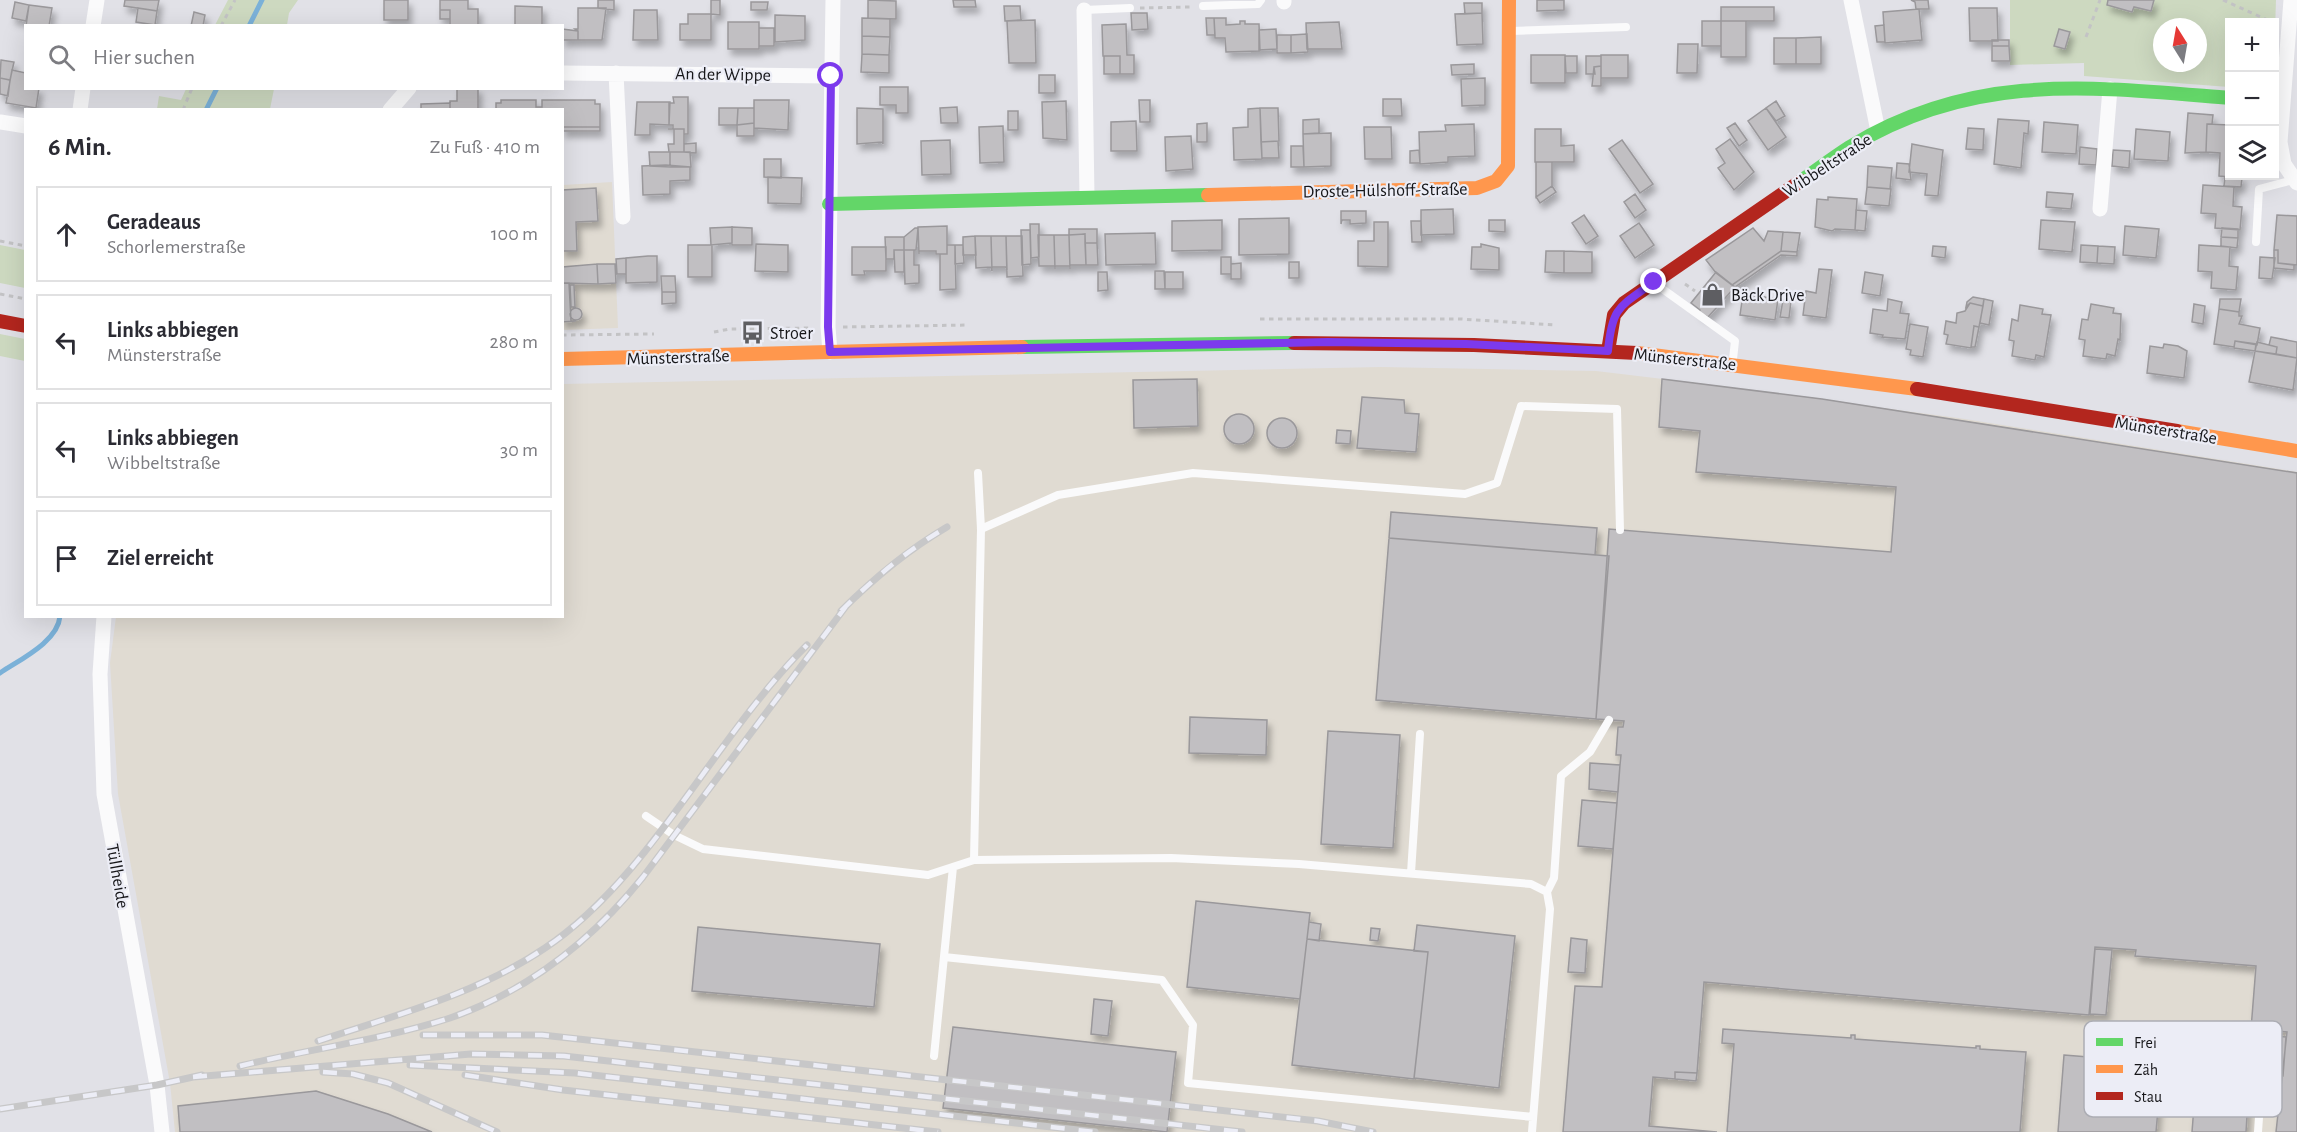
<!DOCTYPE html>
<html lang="de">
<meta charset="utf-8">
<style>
:root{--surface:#fff;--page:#f7f7f7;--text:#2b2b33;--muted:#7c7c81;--line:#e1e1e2}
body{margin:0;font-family:"Alegreya Sans",sans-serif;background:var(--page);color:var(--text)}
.controls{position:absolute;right:18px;top:18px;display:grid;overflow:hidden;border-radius:0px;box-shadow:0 6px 24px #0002}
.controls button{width:54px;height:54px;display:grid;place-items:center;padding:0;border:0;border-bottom:2px solid var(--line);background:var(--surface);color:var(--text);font:30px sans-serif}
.compass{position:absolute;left:2153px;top:18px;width:54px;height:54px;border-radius:50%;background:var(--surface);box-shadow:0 6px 24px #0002;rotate:349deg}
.stop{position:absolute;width:18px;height:18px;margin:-14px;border:4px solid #7c3aed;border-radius:50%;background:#fff}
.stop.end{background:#7c3aed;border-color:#fff;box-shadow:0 2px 6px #0008}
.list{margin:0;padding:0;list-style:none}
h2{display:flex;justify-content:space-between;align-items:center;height:78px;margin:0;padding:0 24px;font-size:26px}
h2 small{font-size:20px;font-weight:400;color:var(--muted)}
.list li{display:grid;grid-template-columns:39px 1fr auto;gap:18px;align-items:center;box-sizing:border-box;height:96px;margin:0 12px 12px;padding:0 12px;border:2px solid var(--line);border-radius:0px}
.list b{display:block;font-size:22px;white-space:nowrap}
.list p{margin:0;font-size:20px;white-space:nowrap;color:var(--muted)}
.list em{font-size:20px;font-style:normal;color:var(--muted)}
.icon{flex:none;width:33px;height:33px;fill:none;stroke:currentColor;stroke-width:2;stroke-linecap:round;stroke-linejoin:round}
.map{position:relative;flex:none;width:2297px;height:1132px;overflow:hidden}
.search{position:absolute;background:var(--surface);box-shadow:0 6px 24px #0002;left:24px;top:24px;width:540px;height:66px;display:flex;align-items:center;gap:15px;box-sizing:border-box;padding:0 21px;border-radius:0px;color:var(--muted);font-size:22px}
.panel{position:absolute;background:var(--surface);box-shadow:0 6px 24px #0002;left:24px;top:108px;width:540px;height:510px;border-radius:0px}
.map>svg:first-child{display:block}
</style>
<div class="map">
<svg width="2297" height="1132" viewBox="0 0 2297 1132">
<defs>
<filter id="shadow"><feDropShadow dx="3.5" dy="6" stdDeviation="3" flood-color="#0004"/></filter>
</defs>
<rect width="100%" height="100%" fill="#e1e1e7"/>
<path fill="#e0dbd2" d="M612 182 618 328 563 330V185Z
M1381 367 1596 371 1663 379 1958 418 2297 472V1132H175L170 1083 118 794 110 663 116 617 562 616 563 384Z"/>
<path fill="#cdd9c0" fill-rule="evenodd" d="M228 0H298L289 13 287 25H215Z
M2010 0H2276L2275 30 2274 22H2230L2229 87 2084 76V63L2010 65ZM2162 27H2198V63H2162Z
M186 89V88L274 89 270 109H157L159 96 181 100Z
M0 245 25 250V288L0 283Z
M0 334 25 339V361L0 356Z"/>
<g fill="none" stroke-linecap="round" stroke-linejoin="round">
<path stroke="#7bb1d8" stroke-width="5" d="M249 26 262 0
M206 110 217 88
M0 673C19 660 58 642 60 616"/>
</g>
<path fill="#c1bfc2" stroke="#9a989b" stroke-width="1.5" filter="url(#shadow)" d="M125 0H159L157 11 124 6Z
M384 0H408V20H384Z
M440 0H468V9H478V26H450V10H440Z
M598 0H614V10L598 8Z
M711 0H720V15L711 14Z
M868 0 896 1V19L868 18Z
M953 0H975L976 7H954Z
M1537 0H1564V10L1537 11Z
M1911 0H1928L1929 9H1916L1915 2Z
M2108 0H2154L2151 11 2134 7 2132 12 2107 5Z
M15 2 29 5 26 21 12 18Z
M751 2H768L767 10H751Z
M1464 3H1482V13L1465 14Z
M29 5 52 8 49 26H26Z
M515 6 542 7V26H515Z
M1004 6H1020L1021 20 1005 21Z
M1721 7H1774V21H1721Z
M138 8 157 11 155 25 136 22Z
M578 8H606L602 40H578V31L575 29H578Z
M1969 8H1997L1998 41H1970Z
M1919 9 1922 40 1885 43 1883 12Z
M440 10H450V19H440Z
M634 10H657L658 40H633Z
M194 12 205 15 203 26H191Z
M1131 13H1147L1148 29 1132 30Z
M1482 13 1483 44 1457 45 1455 14Z
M688 14H711V40H680V24H688Z
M775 15 805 16V40L775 42Z
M862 18 890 19V37L862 36Z
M1206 18H1214L1215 35H1207Z
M1214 18H1226V25L1240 24V21H1245V24H1259L1260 51 1226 52 1225 38H1215Z
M1035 20 1036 63H1009L1007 21Z
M1702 21H1721V46H1702Z
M1721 21H1746V57H1721Z
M728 22H759V49H728Z
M1339 22 1342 49H1307L1306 23Z
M1126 24 1127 55H1134V74H1120V56H1103L1102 25Z
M1884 25 1885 42H1877L1875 26Z
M759 28H774V46H759Z
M562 29 578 31V40H562Z
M1276 29 1277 49 1259 50V30Z
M2059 29 2070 32 2065 49 2054 46Z
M1307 34 1308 52 1291 53V35Z
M1277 35H1291V53H1277Z
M862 36 890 37 889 55 862 54Z
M1821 37V64H1796V38Z
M1774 38H1796V64H1774Z
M1992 40H2009V46H1992Z
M1678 44H1698L1697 73H1677Z
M1992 46H2009L2010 61H1992Z
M862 54 889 55V73L861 72Z
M1531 55H1565V83H1531Z
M1628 55V78H1601V55Z
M1104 56H1120V74H1104Z
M1565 56H1577V73H1566Z
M1586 56H1601V66L1594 67 1595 74H1586Z
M1 60 14 62 10 80 0 78Z
M1474 64V74L1452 75 1451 65Z
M1601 66V86H1592L1594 67Z
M12 70 26 73V88H39L36 108 6 103Z
M1039 75H1055V93H1039Z
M0 78 10 80 8 96 0 94Z
M1485 78V105L1462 106 1461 79Z
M880 87H908V113H896V105H880Z
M457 88H478V110H450V101H457Z
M673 97H688V134H684V129H673V125H669V103H674Z
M1383 99H1401L1402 116H1383Z
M501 100H536V107H542V100H595V104H600V127H562V110H496V103H501Z
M754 100H789L788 130 754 128Z
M1139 100H1150V122H1140Z
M1066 101 1067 140 1043 138 1042 102Z
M1776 101 1785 116 1776 121 1766 108Z
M637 102H670L669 125 650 124V135H635Z
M450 103V110H421V104Z
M957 107 958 123H941L940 108Z
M719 108H738L737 125H719Z
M738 108H754V123L737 125Z
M857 108 883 109V144L882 142 857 144Z
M1260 108 1262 159 1234 160 1233 128 1248 127V109Z
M1260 108H1278L1279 141 1261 142Z
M1766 108 1786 137 1768 150 1748 121Z
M1008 111H1018V130H1008Z
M2188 113 2213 115 2212 124H2207L2206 152 2185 153Z
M1319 119V133L1303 134V120Z
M1998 119 2029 121 2028 134 2024 133 2021 168 1994 164Z
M1136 121 1137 151H1111V122Z
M2044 122 2078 125 2076 154 2042 152Z
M754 123V136H737V125Z
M1207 123V142H1197V124Z
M1735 123 1747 140 1739 146 1727 128Z
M1474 124 1475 156 1448 157V162L1420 164 1419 132 1446 131 1445 125Z
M2207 124 2230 125V176H2242V178L2219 176 2220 153 2206 152Z
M1003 126 1004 162 980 163 979 127Z
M562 127H600V131H562Z
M1391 127 1392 159H1365L1364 127Z
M1968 128 1984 129 1983 150 1966 149Z
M668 129H684V152H669L668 144H674V129Z
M1535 129H1561V146L1574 145V162H1535Z
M2136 129 2170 132 2168 161 2134 159Z
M1331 133V166L1304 167 1303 134Z
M1191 136 1193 169 1166 171 1165 137Z
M1730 139 1754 172 1734 190 1718 168 1725 163 1716 149Z
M950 140 951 174 922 175 921 141Z
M1622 140 1653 184 1640 193 1609 149Z
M1278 141 1279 158H1262L1261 142Z
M696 143V153L684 152V144Z
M1912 144 1943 150 1938 196 1925 195 1927 174 1909 172Z
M1291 146H1303L1304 167H1291Z
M2080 147 2097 149 2096 165 2079 164Z
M1419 150 1420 163H1410V151Z
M2113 150 2130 151 2129 168 2112 166Z
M649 152H670V167L650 166Z
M670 152H690L691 167H670Z
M764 159H781V178L764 177Z
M1536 162H1552V186L1536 197Z
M1897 163 1909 164 1911 180 1896 178Z
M666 165 690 167V180L670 181V194L643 195 642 166Z
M1868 166 1892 168 1890 189 1867 187Z
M768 177 802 178 801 204 768 203Z
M2225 177 2242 178 2241 187 2224 186Z
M2203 185 2234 187 2233 206 2242 207 2240 230 2215 228 2216 214 2201 213Z
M1552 186 1556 192 1540 203 1536 197Z
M1867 187 1891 189 1889 206 1865 204Z
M596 188 598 221 576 222 577 251H562V190Z
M2047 192 2073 194 2071 209 2046 207Z
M1635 194 1646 210 1635 218 1624 202Z
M1828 197 1857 199 1855 230 1835 229 1832 231 1815 227 1817 199 1828 200Z
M1453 209 1454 234 1421 235V210Z
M1856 210 1867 211 1865 231 1855 230Z
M1341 211H1366V223L1350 224V220H1342L1341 224Z
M1584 215 1598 236 1586 244 1572 223Z
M2277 215 2297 216V265L2278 263V250H2274Z
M1289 218V254L1239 255V219Z
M1222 220V250L1172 251V221Z
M1489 220H1505V232L1489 231Z
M2041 220 2075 222 2072 252 2039 249Z
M1411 221H1421L1422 242H1412Z
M1374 222H1388V267L1358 266V241H1374Z
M1639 223 1654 245 1635 258 1620 236Z
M1030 224H1039V257L1031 258Z
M947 226V254H936V251H919V254L918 227Z
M2125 226 2159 229 2156 258 2123 255Z
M732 227 752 228V245H732Z
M732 227V243L711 245 710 228Z
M915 228H918L916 250H904V237Z
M1753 228 1764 241 1768 231 1783 232 1781 251 1732 285 1716 273 1706 260Z
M2222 228 2238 229V238L2221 237Z
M1069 229H1097V243H1085V234L1069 235Z
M1021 230H1030L1031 264 1022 265Z
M1783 232 1800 233 1797 252 1781 251Z
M1155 233 1156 264 1106 265 1105 234Z
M1085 234 1086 265H1070V269L1069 235Z
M1038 235H1054L1055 269V266H1039Z
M1054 235H1069L1070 269V266H1055V269Z
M975 236H991L992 271 991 267 976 268Z
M975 236 976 255H963V237Z
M991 236H1006L1007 270 1006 267H992V271Z
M1006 236H1022L1023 276 1007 277Z
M885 237H904V250H894V259H886Z
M2221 237 2238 238 2237 248 2221 246Z
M1085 243H1097L1098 265H1086Z
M756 244 788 245V272L755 271Z
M1481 244 1499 248V270L1471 269 1472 247H1481Z
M688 245H712V277H688Z
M947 245H955L956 289 940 290V254H947Z
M955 245H963L964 263 955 264Z
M2081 245 2098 246 2097 263 2080 262Z
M2199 245 2230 247 2229 266 2238 267 2236 290 2211 288 2212 272 2198 271Z
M1933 246 1946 247 1945 258 1932 256Z
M2098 246 2115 247 2114 264 2097 263Z
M852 247H886V271H864L865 275H852Z
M894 250H904V272H895Z
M904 250H914V265H919V283L905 284Z
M2274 250H2278V263L2294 265V270L2274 268Z
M1546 251H1564V273L1545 272Z
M1564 251 1592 252V273H1564Z
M1781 251 1797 252V256L1781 255 1735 287 1732 285Z
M648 256H657V282L626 283V258Z
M1221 257H1231V274H1221Z
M2260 257 2275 258 2272 279 2259 278Z
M626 258V274H617L616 259Z
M1289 262H1299V278H1289Z
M1241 263V279H1231V264Z
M597 264 598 284 562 283V267Z
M597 264H615L616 283 598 284Z
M1819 269 1832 270 1826 318 1803 315 1806 291 1816 293Z
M1155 271H1164L1165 289H1155Z
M1098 272H1107L1108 290 1098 291Z
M1165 272H1183V289H1165Z
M1716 272 1735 287 1708 317 1699 313 1700 310 1691 303Z
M1865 272 1883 275 1880 296 1862 293Z
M661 276H675L676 292H662Z
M562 283H569L571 321H576L562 322Z
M570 285H574L575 307H571Z
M662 292H676V303L662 304Z
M1743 294 1778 299 1775 320 1740 315Z
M1973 297 1984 299 1983 306 1970 303 1966 307 1967 302Z
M1888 299 1902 302 1900 313 1909 314 1905 339 1882 337 1883 335 1870 333 1873 309 1887 311Z
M1984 299 1993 301 1989 325 1980 323Z
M2220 299H2241L2239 312 2219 309Z
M1783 300 1791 301 1789 318 1780 317Z
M1970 303 1983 306 1979 327 1974 326 1971 348 1946 344 1948 335 1944 334 1946 321 1956 323 1957 313 1965 311Z
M2091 304 2114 308 2113 313 2121 314 2120 340 2118 339 2115 356 2107 354 2106 359 2083 356 2085 340 2079 339 2082 319 2088 320Z
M2194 304 2205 306 2203 324 2192 322Z
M2020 305 2043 309 2042 314 2051 315 2044 357 2036 355 2035 360 2012 356 2014 341 2009 340 2012 319 2018 321Z
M570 314a6 6 0 1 1 12 0a6 6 0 1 1-12 0Z
M2219 309 2239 312V316H2242L2239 324 2260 328 2257 345 2235 341 2234 347 2214 344Z
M1910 324 1928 327 1923 357 1910 355 1911 350 1906 349Z
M1974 326 1979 327 1975 347H1971Z
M2271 337 2297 342V358L2276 354 2277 347 2269 345Z
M2235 341 2256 344 2255 351 2234 348Z
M2257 342 2277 347 2276 354 2255 351Z
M2164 344 2178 346 2187 351 2184 378 2147 373 2150 346 2163 348Z
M2255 351 2297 358 2293 390 2249 382Z
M1197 379 1198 426 1134 428 1133 380Z
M1662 379 1822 399 2297 473V1132H2276L2287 1032 2251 1029 2256 966 2135 956 2136 950 2095 947 2089 1015 1704 982 1697 1073 1675 1072V1079L1653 1077 1649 1126 1717 1132H1563L1575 986 1602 987 1620 765 1621 755H1616L1618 727H1623L1624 721 1596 719 1609 529 1891 552 1896 487 1696 472 1700 431 1659 427Z
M1362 397 1404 400 1405 413 1419 414 1416 452 1357 448Z
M1224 429a15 15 0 1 1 30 0a15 15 0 1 1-30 0Z
M1267 433a15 15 0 1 1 30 0a15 15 0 1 1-30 0Z
M1337 430 1351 431 1350 444 1336 443Z
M1391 512 1597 528 1595 555 1389 538Z
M1389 538 1609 556 1596 719 1376 700Z
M1190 717 1267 720 1266 755 1189 753Z
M1328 731 1400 735 1393 848 1321 844Z
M1590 763 1620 765 1618 792 1589 789Z
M1582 800 1617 803 1613 849 1578 846Z
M1196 901 1310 913 1300 999 1187 987Z
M1309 922 1321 924 1319 941 1307 939Z
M1417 925 1515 936 1499 1088 1414 1078 1428 952 1414 951Z
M698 927 880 944 874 1007 692 991Z
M1371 928 1380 929 1378 941 1370 940Z
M1571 938 1587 940 1585 973 1568 972Z
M1307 939 1428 952 1414 1079 1292 1065Z
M2095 949 2112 950 2106 1015 2090 1014Z
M1094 999 1112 1001 1108 1036 1091 1034Z
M953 1027 1176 1052 1167 1132 943 1108Z
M2183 1028 2286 1037 2283 1076 2180 1067Z
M1723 1029 1851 1038V1035H1855V1039L1976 1048V1046H1980V1049L2026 1052 2020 1132H1727L1734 1044 1722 1043Z
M2064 1055 2162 1063 2156 1132H2058Z
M1675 1072 1697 1073 1696 1081 1675 1079Z
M2196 1080 2249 1084 2246 1132H2192Z
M316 1091 388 1114 432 1132H180L178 1106Z"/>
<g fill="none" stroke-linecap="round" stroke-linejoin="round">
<path stroke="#c3c3c5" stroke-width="3" stroke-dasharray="4.5 4.5" stroke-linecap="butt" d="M2223 0 2272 22
M1140 8 1191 7
M221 26 235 0
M2086 37 2100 0
M183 110 192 88
M0 241 26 246
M1685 284 1695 291
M0 294 26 299
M1260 319H1461L1556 325
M843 327 968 325
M714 332 730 329 812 328
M562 335 654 334"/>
<path stroke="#fafafb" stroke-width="8" d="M1203 6 1258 4 1261 0
M1084 10 1130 8
M1511 31 1626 27
M2256 242 2259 189 2293 180
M1657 285 1735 341 1733 359
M981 529 1058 495 1193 473 1465 494 1497 483 1521 406 1617 409 1620 530
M646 816 674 835 703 849 928 875 974 860 1171 858 1299 864 1531 884 1547 892 1550 909 1532 1132
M974 860 981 529 978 473
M1411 873 1420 734
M1547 892 1554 878 1561 776 1590 752 1609 720
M944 957 1162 980 1193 1025 1188 1083 1533 1117
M934 1056 953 867
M2258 1132 2265 1030"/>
<path stroke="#fafafb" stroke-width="15" d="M1284 0V2
M1851 0 1878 131
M2291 0 2280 142 2284 164 2297 183
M1084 10 1087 197
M93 26 97 0
M562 73 831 76
M616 73 623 217
M80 110 83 88
M390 110 409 88
M0 122 26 126
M2100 209 2110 89
M830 352 828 327 833 0
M104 616 100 674 104 794 157 1085 162 1132"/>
<path stroke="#63d668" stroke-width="14" d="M1801 181C1817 170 1833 158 1850 147 1974 71 2093 87 2230 98
M829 204 1208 195
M1022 347 1294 343"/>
<path stroke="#ff974d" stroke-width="14" d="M1208 195 1477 188 1496 181 1508 166 1509 0
M1637 353 1917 389
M562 359 1022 347
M2177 431 2297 451"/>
<path stroke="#b3261e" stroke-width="14" d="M0 321 26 326
M1294 343 1474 345 1637 353
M1608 351 1614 315 1624 303 1801 181
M1917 389 2177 431"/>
<defs>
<path id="rail" d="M841 611C874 578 906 551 947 527
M423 1035H542L1318 1121 1373 1132
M318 1041C396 1015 477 994 545 948 651 877 715 736 807 645
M410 1065 575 1073 1095 1132
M240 1066C309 1049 382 1040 450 1018 528 991 592 940 643 877L847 605
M323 1072 353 1074 388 1083 497 1132
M465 1075 563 1090 938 1132
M193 1077 471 1054 564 1056 1242 1132
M0 1109 157 1085 202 1075"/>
</defs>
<use href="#rail" stroke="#c7c7c8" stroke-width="7"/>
<use href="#rail" stroke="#ecedf6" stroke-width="4.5" stroke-dasharray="14" stroke-linecap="butt"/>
</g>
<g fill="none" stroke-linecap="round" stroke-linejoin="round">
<path stroke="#7c3aed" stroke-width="8" d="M831 76 828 327 830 352 1328 342 1466 344 1608 351C1612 307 1619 307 1654 282"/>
</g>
<defs>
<symbol id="shop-bare" viewBox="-9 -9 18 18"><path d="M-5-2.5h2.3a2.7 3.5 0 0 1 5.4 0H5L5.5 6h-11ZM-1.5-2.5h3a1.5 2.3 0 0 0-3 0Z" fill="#5e5e62" stroke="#ecedf6" stroke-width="2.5" paint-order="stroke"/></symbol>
<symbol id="bus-bare" viewBox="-9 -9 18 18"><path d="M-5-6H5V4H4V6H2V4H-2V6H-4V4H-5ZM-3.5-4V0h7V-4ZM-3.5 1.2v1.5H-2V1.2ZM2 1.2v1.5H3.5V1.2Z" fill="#5e5e62" stroke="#ecedf6" stroke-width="2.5" paint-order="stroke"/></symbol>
</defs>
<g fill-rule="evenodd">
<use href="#shop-bare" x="1696" y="278" width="33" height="33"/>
<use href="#bus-bare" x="736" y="316" width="33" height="33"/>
</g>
<g text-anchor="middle" stroke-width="4.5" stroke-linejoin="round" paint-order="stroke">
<g font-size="18" fill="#17171a" stroke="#ecedf6">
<text transform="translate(723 74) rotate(1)" y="6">An der Wippe</text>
<text transform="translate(1827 165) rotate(-33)" y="6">Wibbeltstraße</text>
<text transform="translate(1385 190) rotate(-1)" y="6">Droste-Hülshoff-Straße</text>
<text transform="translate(678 357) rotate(-2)" y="6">Münsterstraße</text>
<text transform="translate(1685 359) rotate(6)" y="6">Münsterstraße</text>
<text transform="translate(2166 430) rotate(9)" y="6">Münsterstraße</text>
<text transform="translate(118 876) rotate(80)" y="6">Tüllheide</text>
</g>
<g font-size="18" fill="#17171a" stroke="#ecedf6" text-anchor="start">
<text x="1731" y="301">Bäck Drive</text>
<text x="770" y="339">Stroer</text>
</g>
</g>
<rect x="2084" y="1021" width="198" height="96" rx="9" fill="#ecedf6" stroke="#acadb4" stroke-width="1.5"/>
<rect x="2096" y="1038" width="27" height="8" fill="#63d668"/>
<rect x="2096" y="1065" width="27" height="8" fill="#ff974d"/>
<rect x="2096" y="1092" width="27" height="8" fill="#b3261e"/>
<g font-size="16" fill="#17171a">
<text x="2134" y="1048">Frei</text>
<text x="2134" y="1075">Zäh</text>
<text x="2134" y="1102">Stau</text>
</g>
</svg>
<div class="controls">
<button>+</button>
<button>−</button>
<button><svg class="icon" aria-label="layers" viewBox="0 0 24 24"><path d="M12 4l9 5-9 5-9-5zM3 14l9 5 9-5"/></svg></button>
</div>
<svg class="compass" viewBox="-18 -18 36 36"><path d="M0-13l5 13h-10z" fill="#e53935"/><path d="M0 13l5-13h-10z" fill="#7c7c81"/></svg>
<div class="stop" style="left:831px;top:76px"></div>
<div class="stop end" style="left:1654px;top:282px"></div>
<div class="search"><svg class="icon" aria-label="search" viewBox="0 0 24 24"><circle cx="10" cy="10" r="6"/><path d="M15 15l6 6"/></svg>Hier suchen</div>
<section class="panel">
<h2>6 Min.<small>Zu Fuß · 410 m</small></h2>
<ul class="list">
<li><svg class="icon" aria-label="ahead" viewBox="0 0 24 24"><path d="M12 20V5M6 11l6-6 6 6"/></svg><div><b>Geradeaus</b><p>Schorlemerstraße</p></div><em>100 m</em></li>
<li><svg class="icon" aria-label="left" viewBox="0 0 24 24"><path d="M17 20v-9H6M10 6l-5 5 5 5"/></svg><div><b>Links abbiegen</b><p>Münsterstraße</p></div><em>280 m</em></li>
<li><svg class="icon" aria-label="left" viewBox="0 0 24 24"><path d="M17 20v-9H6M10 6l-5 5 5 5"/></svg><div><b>Links abbiegen</b><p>Wibbeltstraße</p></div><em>30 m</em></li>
<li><svg class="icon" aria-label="arrive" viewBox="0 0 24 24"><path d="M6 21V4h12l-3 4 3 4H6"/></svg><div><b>Ziel erreicht</b></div></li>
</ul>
</section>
</div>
